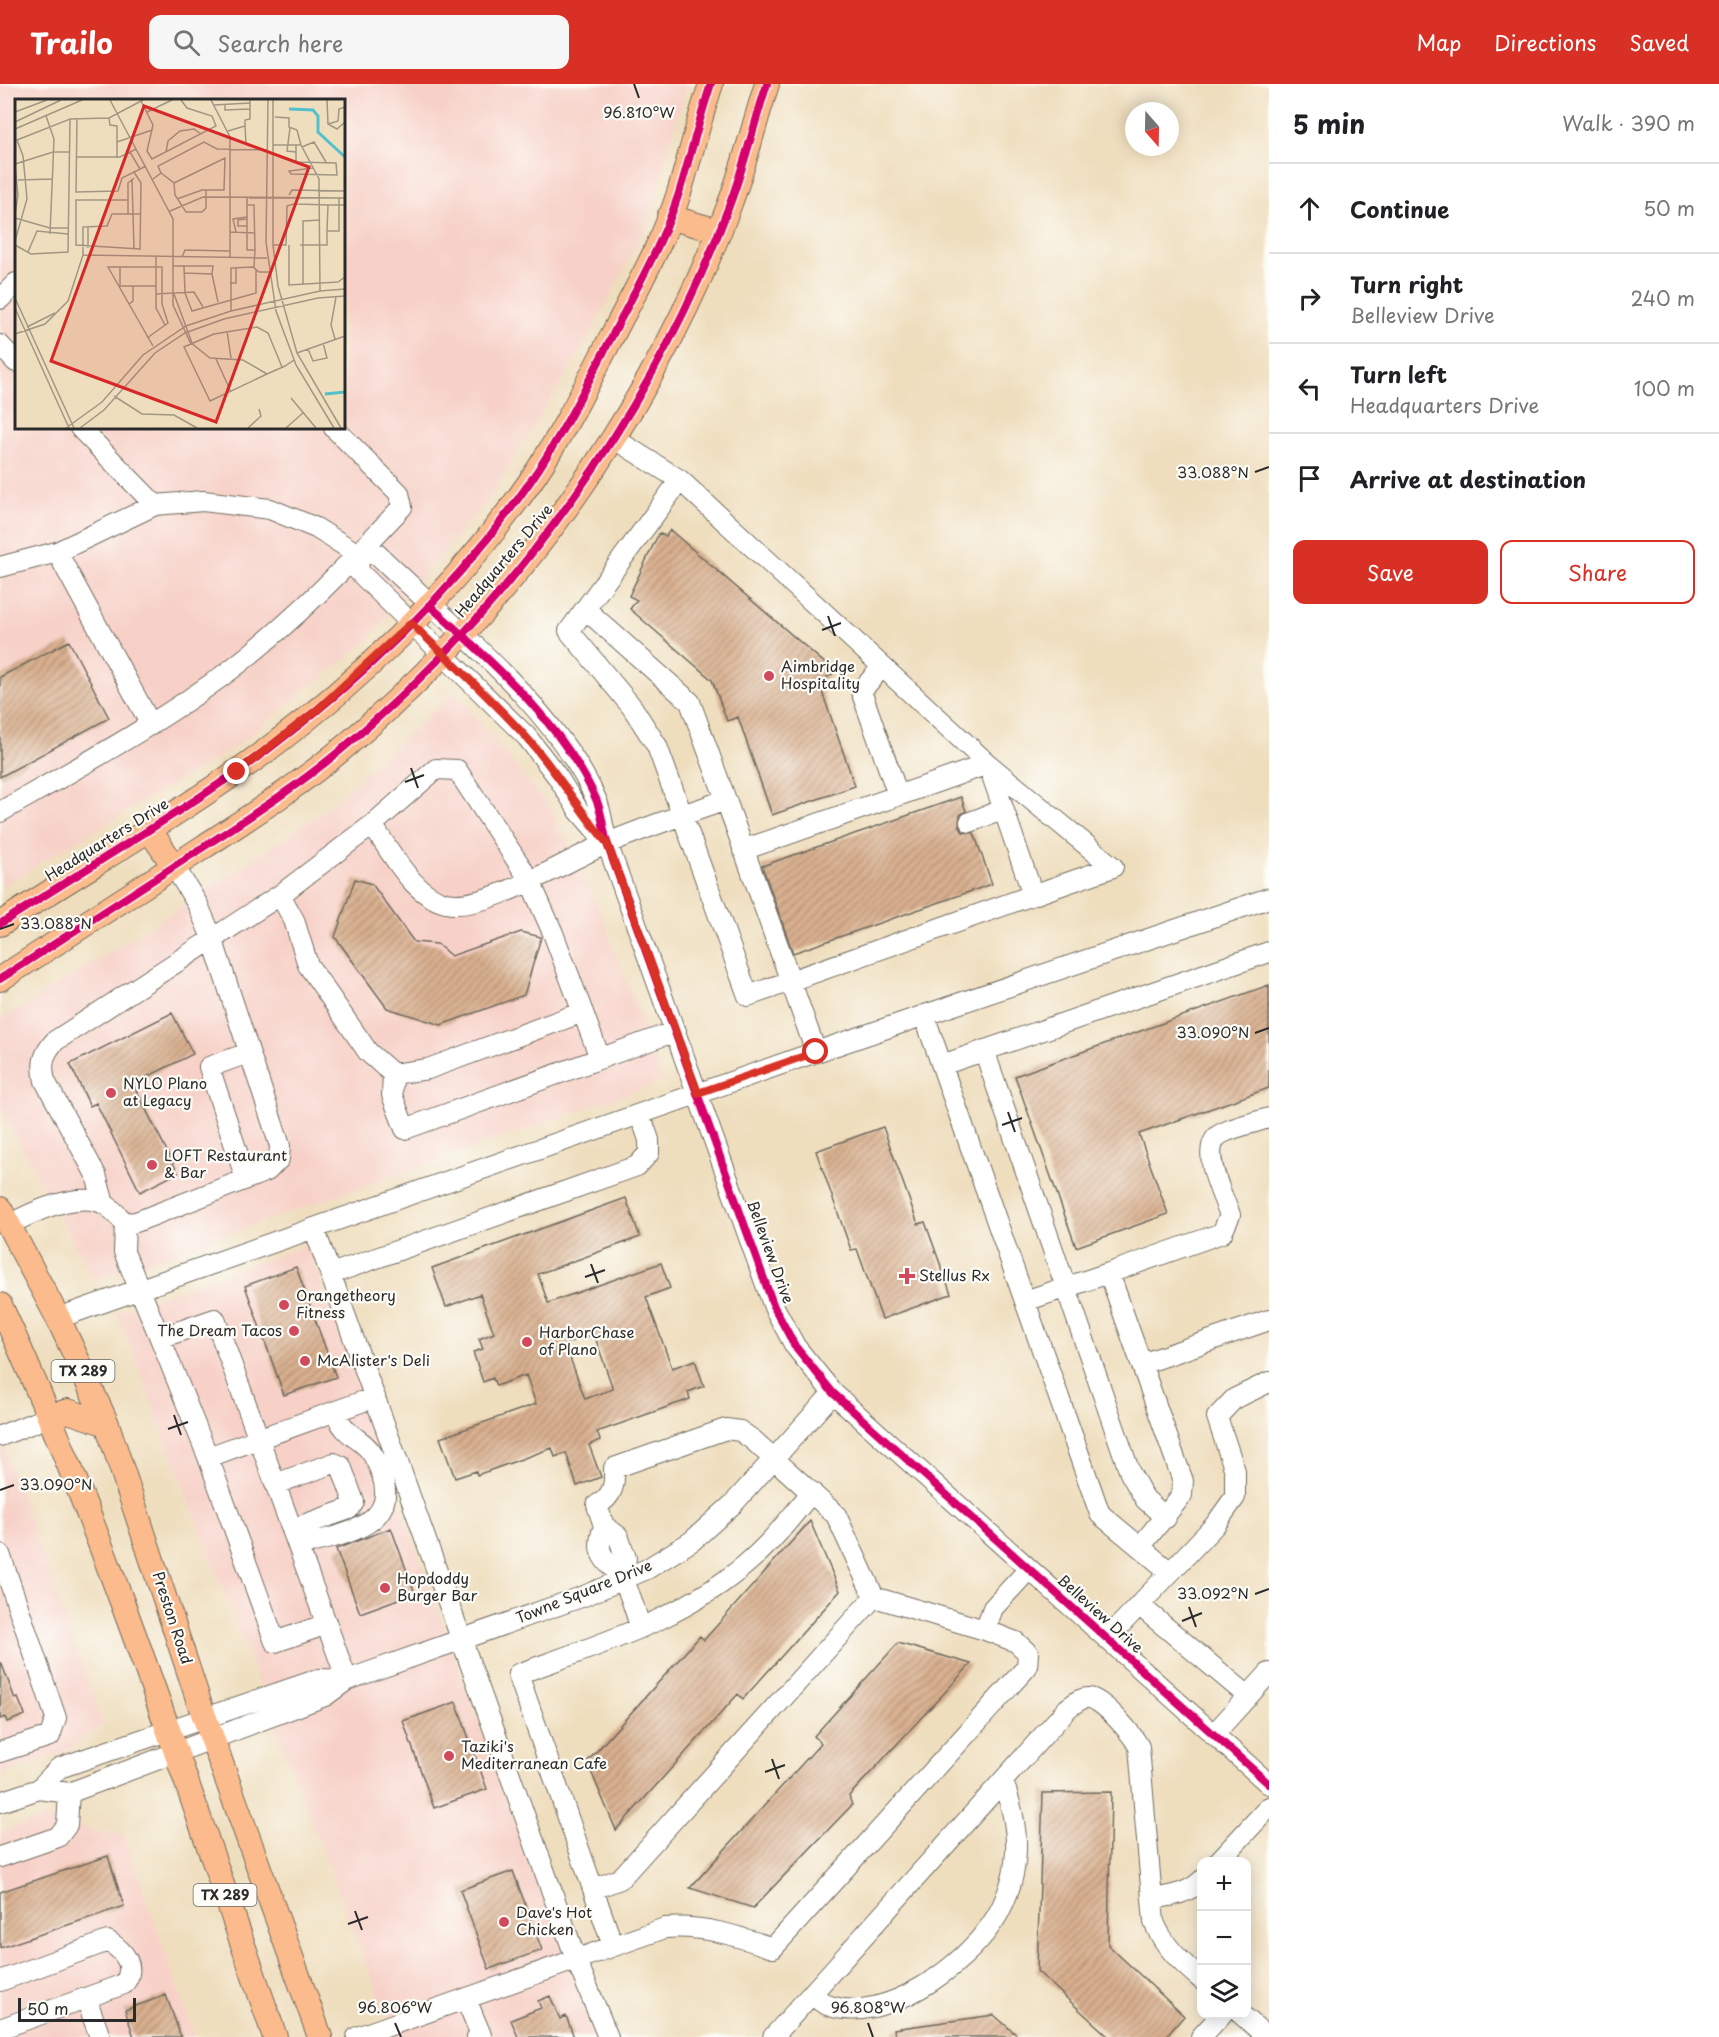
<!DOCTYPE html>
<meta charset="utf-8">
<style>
:root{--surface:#fff;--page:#f6f6f6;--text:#202124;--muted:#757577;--line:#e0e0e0;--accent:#d93025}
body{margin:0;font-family:"Playpen Sans",sans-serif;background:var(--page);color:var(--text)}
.controls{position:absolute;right:18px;bottom:18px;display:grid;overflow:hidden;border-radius:12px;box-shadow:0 3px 15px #0003}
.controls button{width:54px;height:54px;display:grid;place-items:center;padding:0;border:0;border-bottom:2px solid var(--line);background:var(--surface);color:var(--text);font:30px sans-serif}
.compass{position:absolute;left:1125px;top:18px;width:54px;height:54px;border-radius:50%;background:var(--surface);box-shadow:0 3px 15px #0003;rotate:160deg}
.scale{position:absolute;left:18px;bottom:15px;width:118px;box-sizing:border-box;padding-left:6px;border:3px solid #2b2b2b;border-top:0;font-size:16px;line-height:21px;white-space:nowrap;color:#2b2b2b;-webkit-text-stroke:4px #fdfcf7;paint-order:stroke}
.stop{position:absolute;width:18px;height:18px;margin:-14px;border:4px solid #d93025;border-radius:50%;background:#fff}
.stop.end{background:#d93025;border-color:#fff;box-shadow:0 2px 6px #0008}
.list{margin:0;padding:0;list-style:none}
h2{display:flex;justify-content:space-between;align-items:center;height:78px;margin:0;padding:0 24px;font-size:26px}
h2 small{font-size:20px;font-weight:400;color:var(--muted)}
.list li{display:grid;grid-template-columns:39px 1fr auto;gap:18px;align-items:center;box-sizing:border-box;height:90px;padding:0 24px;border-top:2px solid var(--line)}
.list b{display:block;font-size:22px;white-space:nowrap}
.list p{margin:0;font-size:20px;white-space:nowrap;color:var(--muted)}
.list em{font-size:20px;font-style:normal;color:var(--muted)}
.actions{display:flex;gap:12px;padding:18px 24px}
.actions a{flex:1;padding:14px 0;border:2px solid var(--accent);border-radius:12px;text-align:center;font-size:21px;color:var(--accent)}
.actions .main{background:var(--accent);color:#fff}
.icon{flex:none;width:33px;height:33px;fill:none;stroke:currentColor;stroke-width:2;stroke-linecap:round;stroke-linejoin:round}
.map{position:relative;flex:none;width:1269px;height:1953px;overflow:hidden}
header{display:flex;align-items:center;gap:36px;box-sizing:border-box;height:84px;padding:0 30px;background:var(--accent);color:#fff}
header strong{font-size:28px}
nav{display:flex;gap:33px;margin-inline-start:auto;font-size:21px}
.search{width:420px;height:54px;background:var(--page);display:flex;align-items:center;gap:15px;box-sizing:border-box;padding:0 21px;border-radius:12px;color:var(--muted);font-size:22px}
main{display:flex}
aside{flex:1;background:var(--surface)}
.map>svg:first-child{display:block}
</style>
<header>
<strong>Trailo</strong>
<div class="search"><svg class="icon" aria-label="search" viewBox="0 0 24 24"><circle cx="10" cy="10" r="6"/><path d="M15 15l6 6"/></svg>Search here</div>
<nav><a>Map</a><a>Directions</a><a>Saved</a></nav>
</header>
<main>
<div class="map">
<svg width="1269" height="1953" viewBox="0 0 1269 1953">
<defs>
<pattern id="building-hatch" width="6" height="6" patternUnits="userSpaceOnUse" patternTransform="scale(1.5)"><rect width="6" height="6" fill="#d9b08f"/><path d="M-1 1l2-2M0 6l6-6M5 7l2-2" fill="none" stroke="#b08f75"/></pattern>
</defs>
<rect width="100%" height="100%" fill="#fdfcf7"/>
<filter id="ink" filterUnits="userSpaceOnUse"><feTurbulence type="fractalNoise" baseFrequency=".0167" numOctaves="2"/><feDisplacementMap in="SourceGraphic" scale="12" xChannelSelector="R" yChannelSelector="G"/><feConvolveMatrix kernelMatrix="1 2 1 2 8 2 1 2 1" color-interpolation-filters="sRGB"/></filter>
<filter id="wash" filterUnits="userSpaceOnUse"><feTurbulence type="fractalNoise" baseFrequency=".008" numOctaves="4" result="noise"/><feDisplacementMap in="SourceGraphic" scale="24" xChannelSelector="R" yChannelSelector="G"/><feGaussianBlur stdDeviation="1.35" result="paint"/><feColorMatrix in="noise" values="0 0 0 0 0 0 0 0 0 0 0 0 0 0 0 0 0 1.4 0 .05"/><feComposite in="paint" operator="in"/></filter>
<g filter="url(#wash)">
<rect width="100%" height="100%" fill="#efdebe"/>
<path fill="#f7d1c8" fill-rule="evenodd" d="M0 0H687L646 143 586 258 487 417 366 558 232 665 0 803ZM16 16H344V344H16Z
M455 608 550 724 600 827 663 997 94 1197 0 1023V937L164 834 323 728Z
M307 1161 527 1775 598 1953H398L376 1906 117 1228Z
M0 1354 103 1640 65 1668 0 1691Z
M48 1733 106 1751 123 1750 195 1953H0V1749Z"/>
<g id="blocks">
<path fill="url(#building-hatch)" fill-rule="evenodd" d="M670 446 835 588 819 599 855 702 772 731 738 633 727 637 712 596 630 525 637 516 629 512 659 449 666 452Z
M69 557 109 634 0 693V593Z
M961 713 966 727 960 731 959 742 963 748 974 749 992 800 793 869 762 782Z
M355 795 372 800 414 858 437 860 451 872 521 848 541 853 524 911 441 941 387 924 335 853Z
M1269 901V1004L1139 1050 1168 1130 1076 1163 1015 992Z
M172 929 193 970 133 1000 178 1089 140 1108 96 1019 90 1022 70 980Z
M883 1043 918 1140 925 1138 951 1210 882 1235 857 1165 851 1166 816 1067Z
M626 1114 640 1153 538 1190 548 1219 661 1179 670 1204 646 1213 672 1284 695 1276 704 1302 688 1308 690 1315 597 1348 600 1356 589 1361 601 1393 577 1402 566 1369 555 1373 552 1364 477 1391 476 1387 455 1394 440 1354 536 1320 526 1291 496 1302 493 1294 483 1298 473 1268 483 1265 479 1255 494 1249 480 1210 446 1223 432 1184ZM594 1250 613 1305 585 1315 565 1260Z
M296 1183 336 1293 284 1311 245 1202Z
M810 1437 840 1507 743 1615 738 1610 616 1746 587 1678 700 1552 704 1556Z
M391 1444 415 1509 360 1529 336 1465Z
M898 1559 971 1580 849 1712 852 1721 753 1824 690 1804 821 1659 814 1652Z
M1 1578 15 1615 18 1614 25 1631 7 1638 5 1633 0 1635Z
M456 1618 487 1705 434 1724 403 1637Z
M1111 1708 1108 1861 1184 1932 1166 1953H1109L1037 1887 1043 1709Z
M108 1772 124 1822 0 1864V1808Z
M513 1787 542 1866 489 1885 460 1806Z
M166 1911 181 1953H134L125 1926Z
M550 1912 560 1935 566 1932 574 1953H518L511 1936 541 1924 538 1917Z
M994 1931 1019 1953H895L894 1945Z"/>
</g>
</g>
<g filter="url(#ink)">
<use href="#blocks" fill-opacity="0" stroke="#706a5e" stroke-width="1.5"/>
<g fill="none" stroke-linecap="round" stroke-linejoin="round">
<defs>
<path id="minor" d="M0 215 16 199
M0 261 16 278
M80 344 155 421
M613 354 680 396 988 680 1113 783 1033 811
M680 396 569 547 632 623 657 662 748 912 1033 811 988 680 743 766
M57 468 151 641
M358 470 359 488 527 653 557 692 579 727 605 757
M0 483 57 468 155 421 203 417 270 425 316 444 358 470H377C449 540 555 623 596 715 602 728 603 745 607 759L774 1223 795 1262 833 1309 1269 1700
M585 525 690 618 726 716
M882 583 861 607 898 711
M0 728C79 683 160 639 233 584 295 536 349 480 402 423L399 409 334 344
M970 738 1002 726
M372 741C391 767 412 811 446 819 485 828 567 776 606 760 645 743 686 730 726 716L816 968
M280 811 294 836 308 881 368 968 393 990 428 985 583 928
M924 931 1100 1430 1170 1488
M984 966 1130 1389 1145 1415 1166 1434
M942 981 1269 868
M393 990 392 1011 405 1045 676 947
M246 1095 209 983 248 969
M104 1120 96 1091 45 997C41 980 43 970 55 957L280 811 372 741 436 685 457 686 529 795 553 849 600 974
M125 1139 124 1168 160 1254 215 1235 347 1596
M8 1141C31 1129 78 1106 104 1120 112 1124 119 1133 125 1139L136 1138 267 1087 279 1075 280 1062 212 854 198 821 174 782
M314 1144 576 1875 608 1953
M1109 1189 1222 1149 1230 1131C1223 1112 1199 1066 1219 1051 1229 1044 1256 1038 1269 1034
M331 1190 637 1082 649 1069V1056L640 1030
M1025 1217 1109 1189 1183 1397 1182 1411 1140 1463
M58 1234 816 968 1269 814
M160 1254 208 1373 275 1558 327 1540
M1142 1280 1269 1236
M0 1352 51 1332
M208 1373 375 1313
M275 1400 334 1379 341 1382 354 1418 349 1425 292 1445
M812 1408C793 1430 776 1454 754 1473 688 1534 601 1560 518 1590L593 1805 620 1795 874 1513
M604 1442C593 1473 606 1474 622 1495 631 1508 635 1529 641 1544
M298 1462C349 1449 412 1441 373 1371 362 1352 346 1356 335 1327
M0 1470 56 1634 50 1652 0 1668
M623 1496 626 1474 618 1452 604 1442 597 1421C613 1413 615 1400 614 1384L726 1345 740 1347 753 1356 836 1431 874 1513 985 1546
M1139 1521 1248 1612
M1107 1555 1215 1441 1235 1413V1387L1217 1333 1234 1315 1269 1298
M1214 1650 1269 1589
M39 1705 59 1684 319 1595 347 1596
M0 1718 39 1705 69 1709 325 1612 347 1596 584 1512 647 1485 692 1457 733 1420 833 1309
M0 1773 58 1753 67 1741 69 1709
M1218 1778 1269 1723
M593 1805 613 1862
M1152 1815C1170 1812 1188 1810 1202 1796
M0 1897 108 1857C124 1867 137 1882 124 1900L0 1945
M811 1910C816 1914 823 1920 830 1922 886 1940 964 1882 993 1838 1004 1822 1013 1798 1015 1778 1019 1750 1012 1723 1003 1697
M86 1914 100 1953
M466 1915 481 1951 477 1953
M1241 1930 1267 1953
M357 1953 665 1844C704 1841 737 1852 773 1864L1027 1583 1028 1569 1016 1558 985 1546 993 1524 1029 1485
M773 1953 1068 1624C1074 1620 1081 1613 1089 1614 1103 1615 1133 1651 1139 1663L1154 1838C1164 1863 1182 1879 1202 1896
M1201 1953 1222 1930"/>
<path id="major" d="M669 133 718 147
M149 745 174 782
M0 840C89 782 182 729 267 666 367 591 459 500 530 398 561 353 586 302 611 254 635 207 663 159 679 109 690 73 699 36 711 0
M0 895C68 851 137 807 205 762 254 730 304 698 349 659 515 518 653 327 729 122 744 83 754 40 767 0
M0 1125 58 1234 107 1340 199 1618 320 1953
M0 1221C109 1457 189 1708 275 1953
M51 1332 68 1327 107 1340"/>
</defs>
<use href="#minor" stroke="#706a5e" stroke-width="22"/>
<use href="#major" stroke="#706a5e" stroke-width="26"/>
<use href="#minor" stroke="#fff" stroke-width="20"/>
<use href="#major" stroke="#fbbb8c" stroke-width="24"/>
<defs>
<path id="cycleway" d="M429 521C491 577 561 637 596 715 602 728 603 745 607 759L774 1223 795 1262 833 1309 1269 1700
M0 840C89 782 182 729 267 666 367 591 459 500 530 398 561 353 586 302 611 254 635 207 663 159 679 109 690 73 699 36 711 0
M0 895C68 851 137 807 205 762 254 730 304 698 349 659 515 518 653 327 729 122 744 83 754 40 767 0"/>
</defs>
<use href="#cycleway" stroke="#fdfcf7" stroke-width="11"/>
<use href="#cycleway" stroke="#d6006c" stroke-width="8"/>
</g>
</g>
<g fill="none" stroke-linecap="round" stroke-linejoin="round" filter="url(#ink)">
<path stroke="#d93025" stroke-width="8" d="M237 688 318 625 411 539C450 577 490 613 526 653 556 686 578 725 607 759L698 1009 816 968"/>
</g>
<path fill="none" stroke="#2b2b2b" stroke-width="2" d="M634 0 639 14M1255 388 1269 383M828 532 835 552M822 546 841 539M411 684 418 704M405 698 424 691M0 845 14 840M1255 949 1269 944M1008 1028 1015 1048M1002 1041 1022 1034M591 1180 598 1199M585 1193 605 1186M174 1331 181 1351M168 1345 188 1338M0 1406 14 1401M1255 1510 1269 1505M1189 1523 1196 1543M1182 1537 1202 1529M772 1675 779 1695M765 1688 785 1681M355 1827 362 1846M348 1840 368 1833M395 1939 401 1953M868 1939 873 1953"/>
<g fill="#d1495b" stroke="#fdfcf7" stroke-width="2">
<circle cx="769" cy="592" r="6"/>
<circle cx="111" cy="1009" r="6"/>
<circle cx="152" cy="1081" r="6"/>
<path d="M904 1183h6v6h6v6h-6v6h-6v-6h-6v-6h6z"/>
<circle cx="284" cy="1221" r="6"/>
<circle cx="294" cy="1247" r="6"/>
<circle cx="527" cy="1258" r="6"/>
<circle cx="305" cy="1277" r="6"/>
<circle cx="385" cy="1504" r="6"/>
<circle cx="449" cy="1672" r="6"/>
<circle cx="504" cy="1838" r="6"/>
</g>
<g text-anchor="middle" stroke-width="4.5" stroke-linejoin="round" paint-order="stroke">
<g fill="#fdfcf7" stroke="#6a6a68" stroke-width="1.5">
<rect x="51.5" y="1276" width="63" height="22" rx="4.5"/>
<rect x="193.5" y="1800" width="63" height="22" rx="4.5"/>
</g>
<g font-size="14" font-weight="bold" fill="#2b2b2b">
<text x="83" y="1292">TX 289</text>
<text x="225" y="1816">TX 289</text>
</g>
<g font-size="15" fill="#2b2b2b" stroke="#fdfcf7">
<text transform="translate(504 477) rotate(-50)" y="5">Headquarters Drive</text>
<text transform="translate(107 756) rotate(-32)" y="5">Headquarters Drive</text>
<text transform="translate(770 1168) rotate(70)" y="5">Belleview Drive</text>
<text transform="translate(584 1508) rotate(-22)" y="5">Towne Square Drive</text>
<text transform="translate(1100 1530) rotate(42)" y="5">Belleview Drive</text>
<text transform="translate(172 1534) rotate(72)" y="5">Preston Road</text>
</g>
<g font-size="15" fill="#2b2b2b" stroke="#fdfcf7" text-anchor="start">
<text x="781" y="588">Aimbridge<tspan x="781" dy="17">Hospitality</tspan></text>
<text x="123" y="1005">NYLO Plano<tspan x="123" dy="17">at Legacy</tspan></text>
<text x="164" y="1077">LOFT Restaurant<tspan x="164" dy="17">&amp; Bar</tspan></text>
<text x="919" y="1197">Stellus Rx</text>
<text x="296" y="1217">Orangetheory<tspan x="296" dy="17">Fitness</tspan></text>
<text x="282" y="1252" text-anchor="end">The Dream Tacos</text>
<text x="539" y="1254">HarborChase<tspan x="539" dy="17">of Plano</tspan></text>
<text x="317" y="1282">McAlister's Deli</text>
<text x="397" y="1500">Hopdoddy<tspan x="397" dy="17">Burger Bar</tspan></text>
<text x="461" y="1668">Taziki's<tspan x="461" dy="17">Mediterranean Cafe</tspan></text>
<text x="516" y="1834">Dave's Hot<tspan x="516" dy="17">Chicken</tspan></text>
</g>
</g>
<g transform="translate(15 15)">
<rect width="330" height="330" fill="#efdebe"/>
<path fill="none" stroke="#53c0cb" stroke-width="3" d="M274 10 298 11 303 17V33L330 58M310 295 330 293"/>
<path fill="none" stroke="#a19683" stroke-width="1.5" d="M95 1 158 120V206L175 243 195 259 228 261 252 275M196 1 215 38V158M253 1 251 143 261 212 281 266 319 329M258 1V146L263 187 282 254 326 329M312 1 313 25 322 30 330 23M126 2 138 26 132 52 137 60 201 27 197 17 172 9 166 1M199 6 235 4M210 6V11L235 10M0 13 32 1M132 13 157 1M31 17 39 40 35 135M260 18 274 19V28L282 31 286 46M62 19 61 93 103 92 107 79 131 67M94 19 95 26 102 27V59M55 20 94 19 128 1M0 23 46 1M313 25 323 22 324 10 330 8M230 27 231 45M275 29 272 52 281 53M0 30 67 1M213 32 230 27V21L235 20V1M102 43 137 31M258 46H286L304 80 305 192M281 46V63L321 64 322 76 276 75 274 72 298 69M287 48 299 43 311 63M115 53 125 70M151 53 153 42 165 32 179 30 186 35M62 58H105L121 50M0 65 38 53H54M0 66 3 96 0 115M119 73 126 84 125 151M146 74 159 84 160 96 171 113H187L191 109V91M119 79 113 84V115H126M117 80 119 150M138 80 146 74 143 67 189 43 202 50 252 51M3 81 37 80M159 84 210 59 209 91H187L162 100M274 96 277 91 330 92M232 98V151H240L239 168M234 99H277M113 101H61V146L125 150M282 105 313 106 312 132H324V106H330M232 106H239L240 151M313 106H324V99M155 112 188 98 330 99M0 119 35 129H53M232 120 223 121V127H232M215 133 239 134M221 133 218 120 232 118M0 142 12 100 8 57 2 41 55 20 53 153 16 155 0 146M258 146H271L272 107 282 104M274 146V186L323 183 330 178M285 146H312V132M73 149V127M13 153 22 132 53 135M68 156 252 159M141 158V195L179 193 188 208M167 158 170 151 215 152M158 167H198L197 175M169 167 170 194 177 212 241 194V171M105 168H93L138 247M169 174 197 175 203 203M215 184H221V168M288 185V122L305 121M141 195V209L150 226M159 195 177 244M0 199 59 329M114 205 118 202V187M0 209 54 329M216 212V169L238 168 244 173H255M12 228 40 214M212 232 216 259M0 235 30 225 53 202 68 156V128L92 127 97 115H113M132 239 153 224 147 205V168H105V187H141M320 240 316 226 321 198M293 250 298 262 312 259 308 244M282 254 330 237M201 260 216 293M267 268 253 234 242 228 199 235 169 248 195 302 252 275 270 267 279 261M99 297 127 315 159 316 182 329M276 299 301 329M51 329 87 303 128 256 171 227 216 212 305 192 330 190M65 329 89 311 140 254 170 234 209 220 303 199 330 197M233 329 246 317 244 310M271 329 289 313"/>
<path fill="#d62828" fill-opacity="0.15" stroke="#d62828" stroke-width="3" d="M129 7 294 68 201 323 36 262Z"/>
<rect width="330" height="330" fill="none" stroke="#2b2b2b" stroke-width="3"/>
</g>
<g font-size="15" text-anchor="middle" fill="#2b2b2b" stroke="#fdfcf7" stroke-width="4.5" stroke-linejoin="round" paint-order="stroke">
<text x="639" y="34">96.810°W</text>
<text x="1213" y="394">33.088°N</text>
<text x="56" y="845">33.088°N</text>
<text x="1213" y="954">33.090°N</text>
<text x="56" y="1406">33.090°N</text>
<text x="1213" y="1515">33.092°N</text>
<text x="395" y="1929">96.806°W</text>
<text x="868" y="1929">96.808°W</text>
</g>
</svg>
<div class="controls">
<button>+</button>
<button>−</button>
<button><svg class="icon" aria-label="layers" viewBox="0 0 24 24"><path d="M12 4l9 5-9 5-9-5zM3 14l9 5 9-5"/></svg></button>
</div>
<svg class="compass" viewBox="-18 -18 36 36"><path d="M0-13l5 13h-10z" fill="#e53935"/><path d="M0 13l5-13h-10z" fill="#757577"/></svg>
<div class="scale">50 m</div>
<div class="stop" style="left:816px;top:968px"></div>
<div class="stop end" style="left:237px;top:688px"></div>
</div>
<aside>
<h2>5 min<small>Walk · 390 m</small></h2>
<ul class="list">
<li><svg class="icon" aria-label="ahead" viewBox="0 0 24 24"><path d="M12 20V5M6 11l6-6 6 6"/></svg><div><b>Continue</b></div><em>50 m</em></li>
<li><svg class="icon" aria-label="right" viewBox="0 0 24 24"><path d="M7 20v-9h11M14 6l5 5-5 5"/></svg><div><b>Turn right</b><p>Belleview Drive</p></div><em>240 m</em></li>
<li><svg class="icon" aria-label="left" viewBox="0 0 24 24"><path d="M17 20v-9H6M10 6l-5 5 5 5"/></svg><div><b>Turn left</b><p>Headquarters Drive</p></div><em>100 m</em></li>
<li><svg class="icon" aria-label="arrive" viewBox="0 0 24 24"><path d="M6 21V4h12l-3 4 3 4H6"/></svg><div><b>Arrive at destination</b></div></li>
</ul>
<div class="actions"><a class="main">Save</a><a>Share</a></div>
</aside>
</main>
